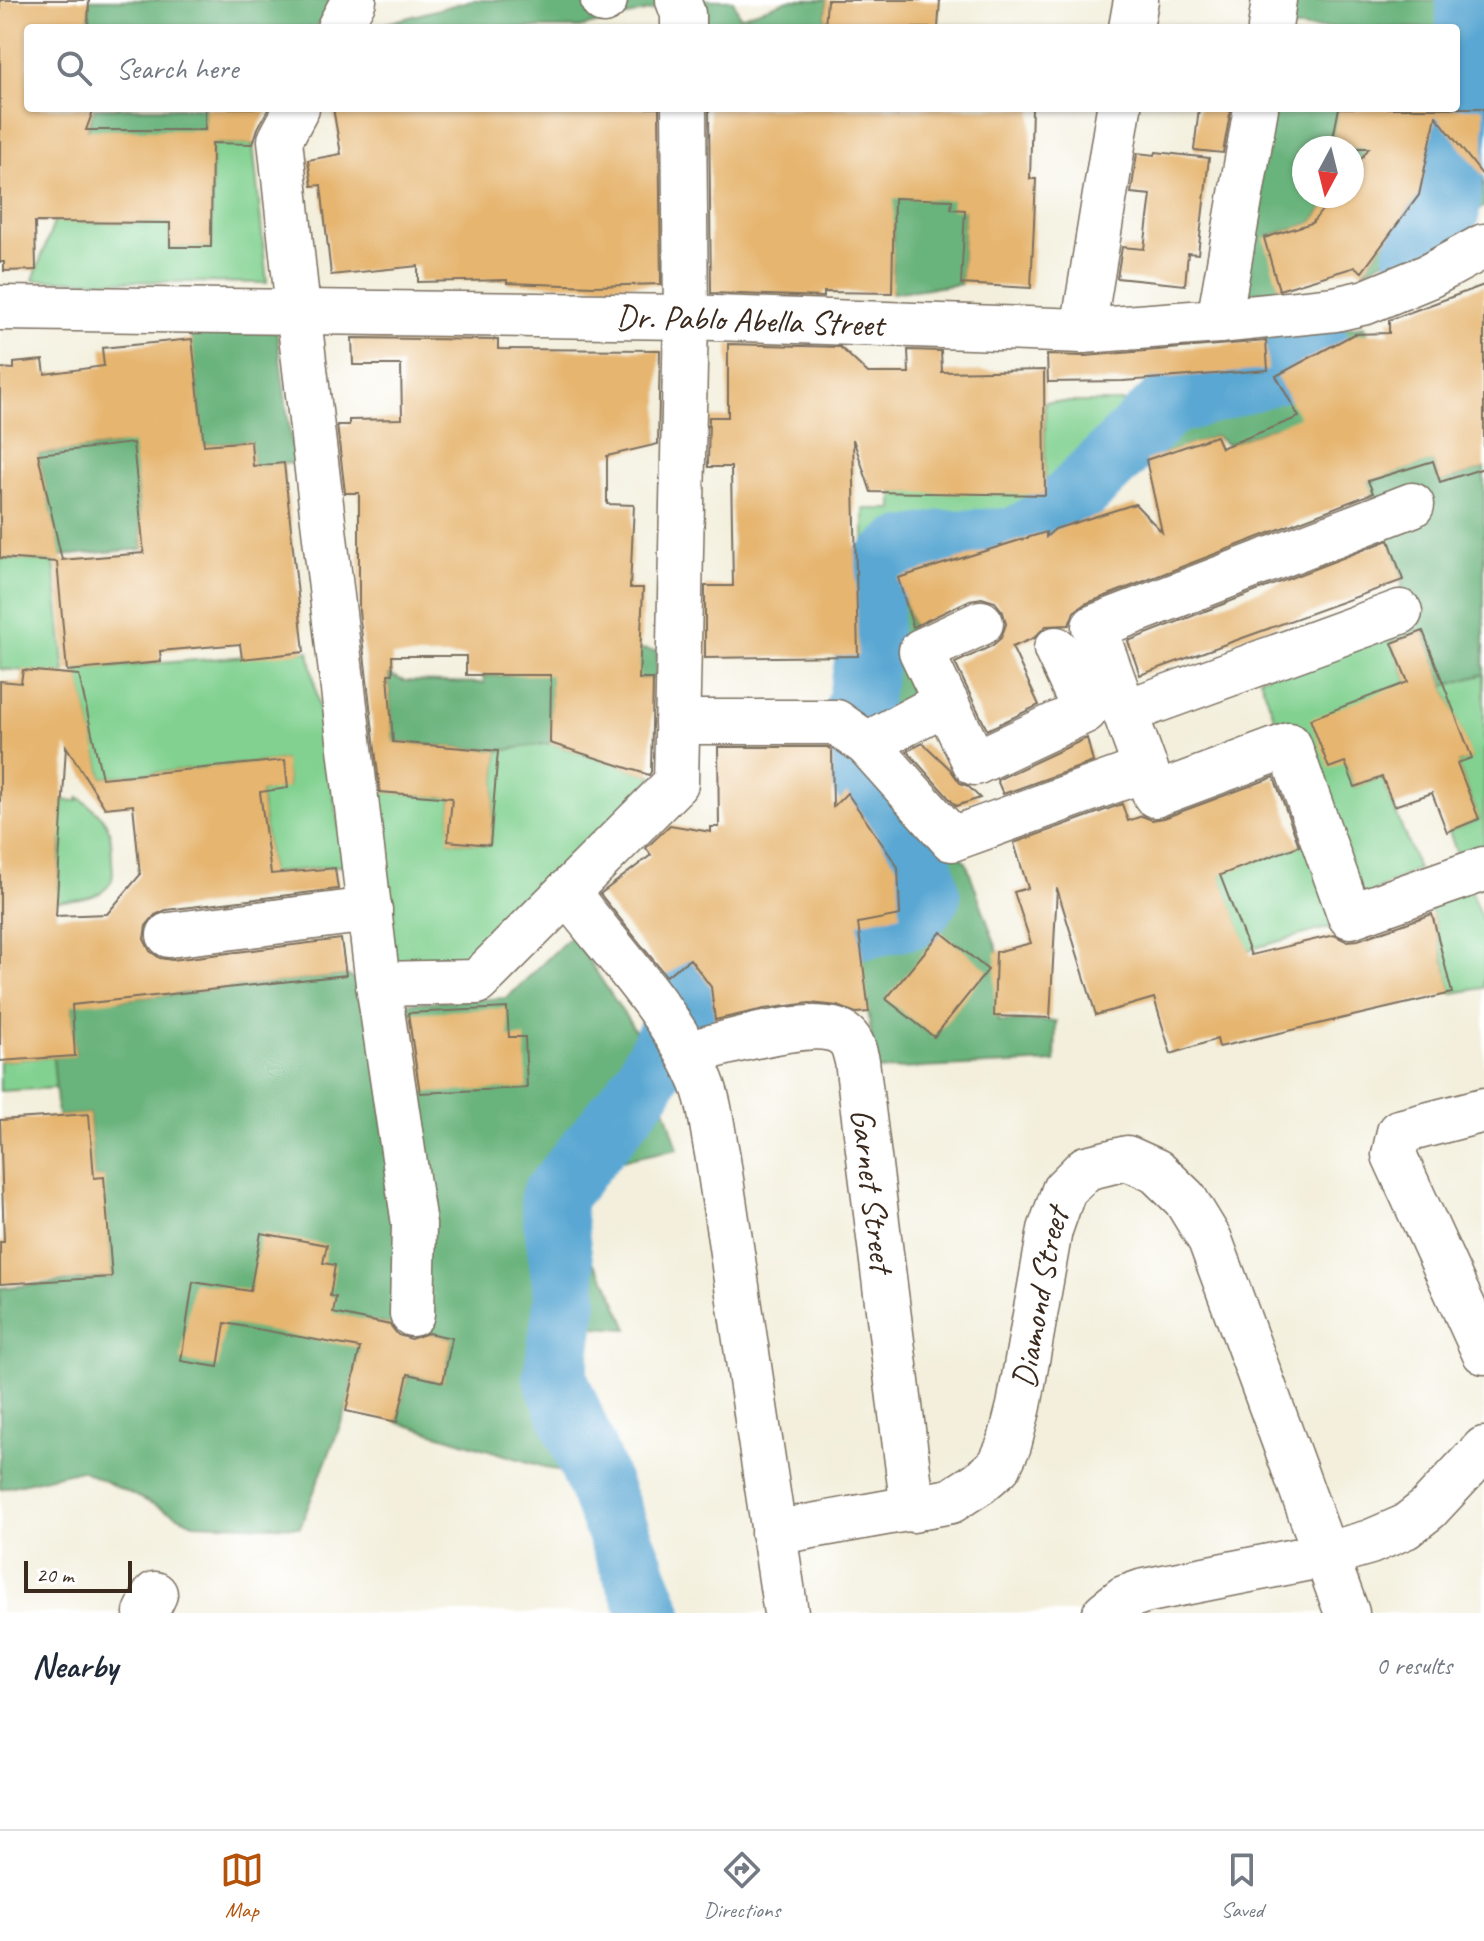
<!DOCTYPE html>
<style>
:root{--surface:#fff;--page:#f6f6f7;--text:#1f2937;--muted:#747a83;--line:#e0e1e3;--accent:#b45309}
body{margin:0;font-family:Caveat,sans-serif;background:var(--page);color:var(--text)}
.compass{position:absolute;left:1292px;top:136px;width:72px;height:72px;border-radius:50%;background:var(--surface);box-shadow:0 2px 6px #0004;rotate:187deg}
.scale{position:absolute;left:24px;bottom:20px;width:108px;box-sizing:border-box;padding-left:8px;border:4px solid #3b2a1e;border-top:0;font-size:22px;line-height:28px;white-space:nowrap;color:#3b2a1e;-webkit-text-stroke:6px #fff;paint-order:stroke}
.list{margin:0;padding:0;list-style:none}
h2{display:flex;justify-content:space-between;align-items:center;height:104px;margin:0;padding:0 32px;font-size:34px}
h2 small{font-size:26px;font-weight:400;color:var(--muted)}
.icon{flex:none;width:44px;height:44px;fill:none;stroke:currentColor;stroke-width:2;stroke-linecap:round;stroke-linejoin:round}
.map{position:relative;flex:none;width:1484px;height:1613px;overflow:hidden}
.search{position:absolute;background:var(--surface);box-shadow:0 2px 6px #0004;left:24px;right:24px;top:24px;height:88px;display:flex;align-items:center;gap:20px;box-sizing:border-box;padding:0 28px;border-radius:8px;color:var(--muted);font-size:30px}
.sheet{height:216px;background:var(--surface)}
nav{display:flex;justify-content:space-around;align-items:center;box-sizing:border-box;height:112px;border-top:2px solid var(--line);background:var(--surface);font-size:22px;color:var(--muted)}
nav a{display:grid;justify-items:center;gap:4px}
nav .on{color:var(--accent)}
.map>svg:first-child{display:block}
</style>
<div class="map">
<svg width="1484" height="1613" viewBox="0 0 1484 1613">
<rect width="100%" height="100%" fill="#fff"/>
<filter id="ink" filterUnits="userSpaceOnUse"><feTurbulence type="fractalNoise" baseFrequency=".0125" numOctaves="2"/><feDisplacementMap in="SourceGraphic" scale="16" xChannelSelector="R" yChannelSelector="G"/><feConvolveMatrix kernelMatrix="1 2 1 2 8 2 1 2 1" color-interpolation-filters="sRGB"/></filter>
<filter id="wash" filterUnits="userSpaceOnUse"><feTurbulence type="fractalNoise" baseFrequency=".006" numOctaves="4" result="noise"/><feDisplacementMap in="SourceGraphic" scale="32" xChannelSelector="R" yChannelSelector="G"/><feGaussianBlur stdDeviation="1.8" result="paint"/><feColorMatrix in="noise" values="0 0 0 0 0 0 0 0 0 0 0 0 0 0 0 0 0 1.4 0 .05"/><feComposite in="paint" operator="in"/></filter>
<g filter="url(#wash)">
<rect width="100%" height="100%" fill="#f3efdc"/>
<path fill="#82d191" stroke="#5e7e58" stroke-width="2" d="M212 143 253 144 267 283 33 280 67 187 82 222 170 223V247H211Z
M1045 402H1140L1032 519 999 527 891 538 864 551V509H893V492L1045 491Z
M0 558 54 562 65 674 0 669Z
M1396 622 1392 643 1408 682 1345 762 1355 787 1382 777 1418 869 1359 899 1280 732 1260 678Z
M309 651 346 865 271 873 260 792 288 787 284 760 102 778 77 670Z
M1484 674V855L1460 863 1449 831 1479 819 1457 763 1471 758 1444 686Z
M550 743 654 776 488 960 385 976 363 790 452 798 449 841 490 845 498 751Z
M79 797C108 821 111 821 112 860 112 865 114 874 112 879 102 911 26 899 0 898V884L58 888 61 842 43 799 78 801Z
M1313 841 1341 924 1248 950 1219 874Z
M1470 889 1484 925V988L1452 993 1430 906Z
M53 1057 56 1088 0 1091V1061Z"/>
<path fill="#69b37b" stroke="#526e4c" stroke-width="2" d="M89 0H332L316 28H88Z
M472 0H667L665 7 579 28H369Z
M704 0H733L740 17 789 0H827L825 28H699L696 3Z
M1262 0H1473L1467 88 1475 130 1460 147 1484 177V207L1362 272 1411 206 1356 166 1352 171V148H1304V196H1333L1312 223 1268 236 1279 290 1206 297 1242 108H1456V28H1257Z
M94 108H205V143L82 147Z
M901 108 952 200 965 210 961 284 892 293 893 224 886 223Z
M1365 326 1381 373 1306 421 1274 427 1227 445 1216 436 1115 471 1061 525 898 578 933 696 879 780 966 862 998 952 999 1021H1056L1055 1062 876 1070 856 924 906 905 898 867 829 768 845 708V657L858 655 864 551 891 538 999 527 1032 519 1166 377 1267 370 1265 337Z
M276 328 294 463 253 466 250 441 135 451 143 549 60 556 38 454 112 446 201 420 190 329Z
M1433 460 1440 482 1484 468V674L1444 686 1423 631 1392 643 1403 580 1367 481Z
M640 649 657 651 656 679 552 676 550 743 498 751 393 742 388 674 404 681 484 683 483 676 511 675V650Z
M572 935 647 1049 678 1149 588 1167 549 1203 608 1283 628 1329 555 1325 546 1367 584 1479 397 1422 408 1374 443 1381 452 1338 367 1320 346 1411 300 1527 193 1523 81 1470 0 1489V1288L112 1277 103 1177 94 1178 89 1114 58 1116 53 1057 75 1055 70 981 108 964 120 1000 346 975 409 1003 507 998Z"/>
<g fill="none" stroke-linecap="round" stroke-linejoin="round">
<path stroke="#5aa7d3" stroke-width="64" d="M1416 253 1448 211 1468 29V0
M855 717C868 672 871 622 873 575L900 550 944 542 1015 540 1052 518 1167 405 1282 370 1316 341
M651 1613 555 1377 566 1297 552 1198 641 1088 698 981 742 952 913 917 929 895 919 854 865 782 854 754"/>
</g>
<g id="blocks">
<path fill="#e6b671" fill-rule="evenodd" d="M0 0H89L88 28H28V108H94L86 130H205V108H269L258 128 253 144 212 143 211 247H170V223L35 222 36 270 4 271V262H0Z
M827 0H940L938 28H825Z
M333 108H659L661 284 594 286 507 283V280L418 282V266L331 275 321 185 312 186 308 160 341 154Z
M709 108H1032L1030 179H1036L1031 288 961 284 965 210 951 209 952 200 894 198 892 293 824 292V297L711 293Z
M1199 108H1231L1223 153 1194 150Z
M1339 108H1484V177L1436 116 1419 195 1362 272 1355 267 1279 290 1264 238 1312 223 1333 196H1352V171L1369 148H1331Z
M1156 152 1209 158 1198 254 1188 253 1185 285 1117 278 1122 247 1144 249 1151 195 1131 193 1137 153 1155 155Z
M1484 285V468L1440 482 1433 461 1368 481 1373 493 1085 604 1074 612 1069 625 1046 626 1034 638 1012 647 1039 705 987 730 955 663 992 646 1001 638 1006 624 1003 612 995 602 982 598 970 600 913 627 898 578 1046 532V537L1055 529 1135 504 1162 532 1146 460 1216 436 1221 448 1299 417 1276 376 1354 334 1389 333V320Z
M352 338 498 340V349L660 350 658 444 607 456V504L634 505 630 588H643L639 679H653L651 772 649 775 550 743 551 675H466V656H392L393 674H388L393 742 498 751 490 845 448 841 452 798 380 792 359 611V493H345L337 425H349V420L402 419 401 365H353Z
M192 339 204 445 251 441 253 466 284 463 304 652 242 659 240 644 160 651 161 662 67 671 57 562 0 558V368L14 369V363L43 360 45 374 104 366 102 348ZM133 443 144 553 62 560 38 454Z
M1266 341 1268 370 1123 381 1048 382 1047 355 1085 356Z
M728 344 840 347 868 373H909L908 350 941 351 942 372 1044 370 1045 495 871 492 853 439 858 656 705 658V586H733L731 467H708L709 417H728Z
M1389 540 1403 580 1140 675 1128 641Z
M1423 631 1472 758 1457 763 1479 819 1447 832 1432 793 1394 806 1382 777 1355 787 1345 762 1329 768 1310 719 1408 682 1392 643Z
M23 670 79 675 102 778 285 760 288 788 260 792 271 874 335 868 338 889 166 910 155 915 146 926 144 939 150 951 160 958 172 960 341 939 346 975 72 1005 75 1056 0 1061V681L21 683ZM66 746 105 808 133 805 140 875 107 914 56 916Z
M1087 738 1093 762 1003 794 997 780Z
M923 743 950 769 960 783 968 786 980 798 956 806 907 751Z
M718 747H828L832 750 833 807 847 793 898 867 900 915 858 923 869 1012 856 1013 838 1006 810 1003 764 1009 715 1020 711 987 690 959 666 976 600 894 651 855 646 848 670 825 711 832V827H719Z
M1274 777 1299 846 1220 875 1251 955 1334 935 1346 941 1358 940 1432 914 1452 993 1219 1047 1217 1039 1171 1054 1154 998 1096 1015 1057 888 1050 1018 994 1016 996 952 1031 943 1014 892 1028 888 1014 843 1122 804 1128 821 1142 816 1152 820 1164 818Z
M941 932 988 970 934 1037 886 999Z
M507 1008 509 1037H525L527 1088 420 1093 408 1013Z
M89 1114 94 1178 104 1177 112 1277 0 1284V1242H4L0 1120Z
M261 1233 327 1245 323 1263 335 1265 330 1296 336 1297 333 1313 390 1325 398 1335 411 1339 428 1333 452 1338 443 1382 408 1374 397 1422 346 1411 360 1348 225 1323 218 1367 181 1361 193 1282 250 1291Z"/>
</g>
</g>
<g filter="url(#ink)">
<use href="#blocks" fill-opacity="0" stroke="#7b6f60" stroke-width="2"/>
<g fill="none" stroke-linecap="round" stroke-linejoin="round">
<defs>
<g id="minor">
<path d="M678 0 683 14V28"/>
<path d="M603 1 605 0"/>
<path d="M339 28 354 0"/>
<path d="M1131 28 1136 0"/>
<path d="M1270 28 1274 0"/>
<path d="M297 108 280 140 298 310 378 984 414 1224 412 1314"/>
<path id="s1" d="M0 308 686 317 1083 331 1219 321 1335 309 1366 302 1429 276 1484 246"/>
<path d="M1219 321 1256 108"/>
<path d="M1083 331 1119 108"/>
<path d="M1412 505 1094 627 1155 795 1289 745 1350 916 1484 869"/>
<path d="M981 623 921 651 975 763 1085 711 1056 649"/>
<path d="M1125 712 1400 612"/>
<path d="M677 722H836L867 744 952 839 1146 769"/>
<path d="M867 744 946 702"/>
<path d="M567 892C610 948 671 1013 699 1076 710 1099 712 1128 717 1153L786 1613"/>
<path d="M169 935 370 910"/>
<path d="M378 984 477 982 676 783 686 317 684 108"/>
<path id="s2" d="M688 1053C721 1045 816 1015 843 1034 853 1041 854 1050 857 1061L913 1510"/>
<path d="M1484 1110 1399 1132 1394 1155 1484 1352"/>
<path id="s3" d="M773 1533 951 1501 979 1483 999 1466 1009 1445 1019 1406 1050 1230 1064 1190 1086 1168 1127 1158 1156 1171 1185 1199 1210 1240 1347 1613"/>
<path d="M146 1613 155 1594"/>
<path d="M1105 1613 1124 1598 1144 1591 1325 1555 1370 1542 1405 1527 1428 1509 1484 1449"/>
</g>
</defs>
<use href="#minor" stroke="#7b6f60" stroke-width="47"/>
<use href="#minor" stroke="#fff" stroke-width="44"/>
</g>
</g>
<g text-anchor="middle" stroke-width="8" stroke-linejoin="round" paint-order="stroke">
<g font-size="34" fill="#3b2a1e" stroke="#fff">
<text dy="12" stroke="none"><textPath href="#s1" startOffset="750">Dr. Pablo Abella Street</textPath></text>
<text dy="12" stroke="none"><textPath href="#s2" startOffset="320">Garnet Street</textPath></text>
<text dy="12" stroke="none"><textPath href="#s3" startOffset="414">Diamond Street</textPath></text>
</g>
</g>
</svg>
<svg class="compass" viewBox="-18 -18 36 36"><path d="M0-13l5 13h-10z" fill="#e53935"/><path d="M0 13l5-13h-10z" fill="#747a83"/></svg>
<div class="scale">20 m</div>
<div class="search"><svg class="icon" aria-label="search" viewBox="0 0 24 24"><circle cx="10" cy="10" r="6"/><path d="M15 15l6 6"/></svg>Search here</div>
</div>
<section class="sheet">
<h2>Nearby<small>0 results</small></h2>
<ul class="list">
</ul>
</section>
<nav>
<a class="on"><svg class="icon" aria-label="map" viewBox="0 0 24 24"><path d="M3 6l6-2 6 2 6-2v14l-6 2-6-2-6 2zM9 4v14M15 6v14"/></svg>Map</a>
<a><svg class="icon" aria-label="directions" viewBox="0 0 24 24"><path d="M12 3l9 9-9 9-9-9zM9 14v-3h6M13 9l2 2-2 2"/></svg>Directions</a>
<a><svg class="icon" aria-label="saved" viewBox="0 0 24 24"><path d="M7 4h10v16l-5-4-5 4z"/></svg>Saved</a>
</nav>
